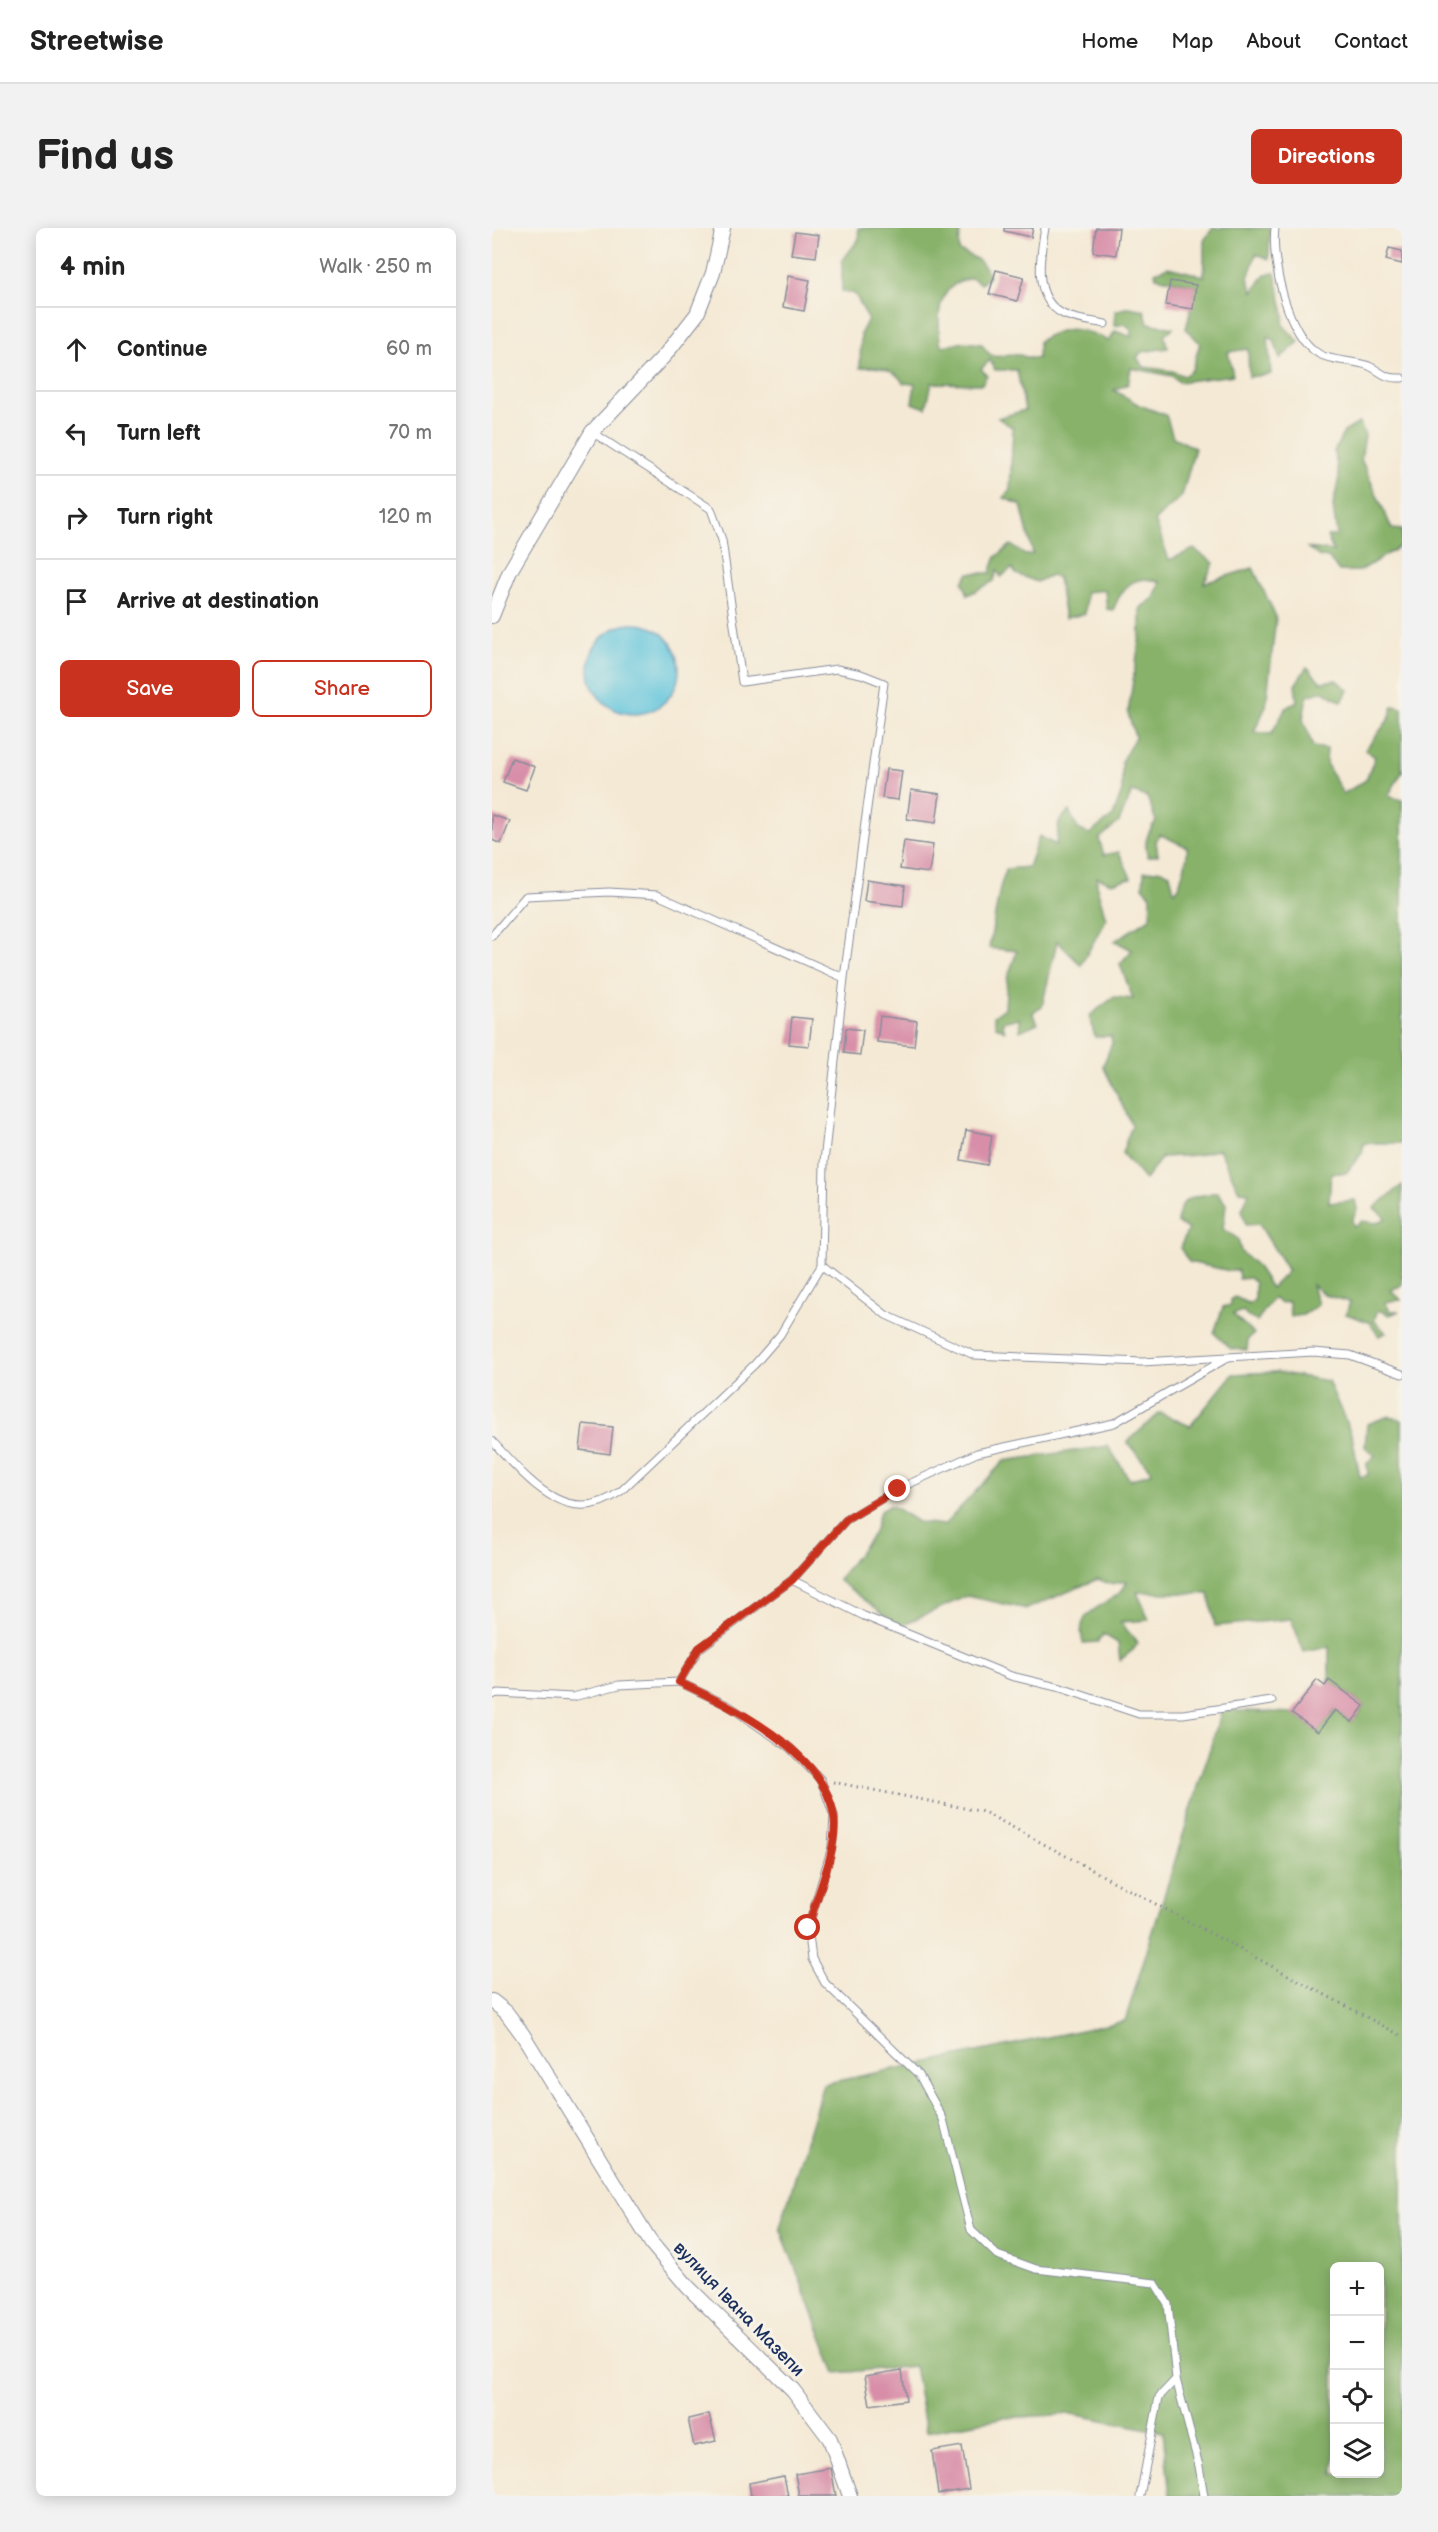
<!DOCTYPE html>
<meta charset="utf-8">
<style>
:root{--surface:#fff;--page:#f2f2f2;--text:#222;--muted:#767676;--line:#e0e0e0;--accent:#c8321e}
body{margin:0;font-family:"Balsamiq Sans",sans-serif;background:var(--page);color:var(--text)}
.controls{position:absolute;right:18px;bottom:18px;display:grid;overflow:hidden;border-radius:9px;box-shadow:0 3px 15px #0003}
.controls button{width:54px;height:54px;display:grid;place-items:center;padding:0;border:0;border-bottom:2px solid var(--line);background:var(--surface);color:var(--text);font:30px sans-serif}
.stop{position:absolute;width:18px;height:18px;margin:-14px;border:4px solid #c8321e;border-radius:50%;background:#fff}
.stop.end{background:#c8321e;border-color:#fff;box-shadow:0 2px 6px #0008}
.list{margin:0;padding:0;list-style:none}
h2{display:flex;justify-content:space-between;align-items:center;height:78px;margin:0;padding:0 24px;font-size:26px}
h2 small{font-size:20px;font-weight:400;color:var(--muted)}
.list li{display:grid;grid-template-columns:39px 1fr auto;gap:18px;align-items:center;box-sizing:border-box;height:84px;padding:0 24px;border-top:2px solid var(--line)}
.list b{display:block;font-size:22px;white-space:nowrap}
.list em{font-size:20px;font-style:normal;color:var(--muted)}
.actions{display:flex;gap:12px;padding:18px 24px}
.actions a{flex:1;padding:14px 0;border:2px solid var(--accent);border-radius:9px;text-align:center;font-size:21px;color:var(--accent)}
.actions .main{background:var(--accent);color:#fff}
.icon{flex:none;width:33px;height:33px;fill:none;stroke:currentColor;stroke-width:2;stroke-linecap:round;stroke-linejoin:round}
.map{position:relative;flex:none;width:910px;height:2268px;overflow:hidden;border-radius:9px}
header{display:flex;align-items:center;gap:36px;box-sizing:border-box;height:84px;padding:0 30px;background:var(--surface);border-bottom:2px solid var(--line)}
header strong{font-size:28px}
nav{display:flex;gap:33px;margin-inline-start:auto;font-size:21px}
.intro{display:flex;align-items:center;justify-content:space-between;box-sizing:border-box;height:144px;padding:0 36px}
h1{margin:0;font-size:42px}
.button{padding:15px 27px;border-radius:9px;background:var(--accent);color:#fff;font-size:21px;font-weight:700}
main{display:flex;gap:36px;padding:0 36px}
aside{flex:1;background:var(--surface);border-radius:9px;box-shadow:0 3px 15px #0003}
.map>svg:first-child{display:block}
</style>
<header>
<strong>Streetwise</strong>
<nav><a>Home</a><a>Map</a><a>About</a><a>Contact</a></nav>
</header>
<div class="intro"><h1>Find us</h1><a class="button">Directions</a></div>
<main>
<aside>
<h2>4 min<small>Walk · 250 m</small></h2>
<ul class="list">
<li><svg class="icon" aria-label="ahead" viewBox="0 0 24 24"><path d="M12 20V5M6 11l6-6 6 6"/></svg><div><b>Continue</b></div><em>60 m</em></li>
<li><svg class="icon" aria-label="left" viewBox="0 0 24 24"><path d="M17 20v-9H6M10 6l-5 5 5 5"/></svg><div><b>Turn left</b></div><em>70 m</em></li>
<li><svg class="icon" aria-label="right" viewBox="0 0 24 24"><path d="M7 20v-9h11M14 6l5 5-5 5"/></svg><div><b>Turn right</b></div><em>120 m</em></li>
<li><svg class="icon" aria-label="arrive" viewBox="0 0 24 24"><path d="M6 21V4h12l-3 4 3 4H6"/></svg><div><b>Arrive at destination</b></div></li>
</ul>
<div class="actions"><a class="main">Save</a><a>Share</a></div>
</aside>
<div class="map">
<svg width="910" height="2268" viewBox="0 0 910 2268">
<rect width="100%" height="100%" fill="#f7f3e8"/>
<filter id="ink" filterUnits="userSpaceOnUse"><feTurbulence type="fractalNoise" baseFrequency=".0167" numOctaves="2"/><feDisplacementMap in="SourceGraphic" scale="12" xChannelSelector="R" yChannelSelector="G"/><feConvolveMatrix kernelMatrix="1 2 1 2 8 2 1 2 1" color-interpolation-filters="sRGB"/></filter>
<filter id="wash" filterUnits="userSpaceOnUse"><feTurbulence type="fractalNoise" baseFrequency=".008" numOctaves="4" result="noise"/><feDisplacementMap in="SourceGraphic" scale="24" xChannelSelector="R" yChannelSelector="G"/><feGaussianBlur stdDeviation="1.35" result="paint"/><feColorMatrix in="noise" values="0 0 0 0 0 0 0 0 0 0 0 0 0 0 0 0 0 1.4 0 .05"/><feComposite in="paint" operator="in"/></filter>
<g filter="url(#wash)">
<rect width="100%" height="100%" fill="#f4e9d4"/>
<path fill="#88b26a" stroke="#527064" stroke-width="1.5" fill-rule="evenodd" d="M366 0H462L468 4 467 23C481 29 494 33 497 49L489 56 480 50C445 56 445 86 448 115L451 118 473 114 490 116C501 137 511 125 528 127 535 129 538 132 546 130L547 113C574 96 589 99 617 113L623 103 640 109 639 101 633 96 622 98 623 83 637 79 652 82 656 95 681 100 672 108 676 120 649 124 645 130 652 139 680 143 692 148 700 142 708 115 694 101 704 57 664 49 663 44 676 39 712 48V12L721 0H778L777 31 764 26 756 50 761 64 773 46 783 45 792 86 791 97 807 114 788 131 782 112 776 109 779 146 757 149 756 121 736 124 741 147 687 154 680 148 639 140 636 156 622 162 647 177 674 187 681 209 703 220 690 268 663 292 677 332 702 321 722 335 712 355 761 340 784 389 774 478 762 504 779 506 794 480 805 473 803 457 815 439 829 454 844 452 856 462 850 474 831 463 815 468 811 491 821 519 835 521 834 535 851 566 874 552 883 529 873 522 897 491 901 478 910 480V544L896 568 910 572V915H872L870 925 854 945H839L837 975 863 972 865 981 860 993 862 999 870 993 885 995 894 990 882 980 910 957V1057L899 1062 909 1072 893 1074 898 1083H907L898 1087 886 1082 882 1092 894 1105 887 1108 877 1094 854 1086 858 1074 833 1067 820 1057 826 1077 811 1087 798 1089 797 1074 788 1075 781 1070 765 1093 756 1089 751 1083 741 1086 762 1106 756 1111 755 1122 739 1121 722 1105 731 1079 739 1077V1071L743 1069 758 1076 763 1071V1055L758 1050 747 1051 746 1042 738 1043 697 1034 688 1020 696 1001 685 995C688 966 700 970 725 964L734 976 731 1001 746 1011 749 1024 764 1037 779 1060 796 1043 767 996 754 997 750 982 757 964 747 963 727 921 706 927 670 929 653 952 630 925 640 897 611 838 620 815 619 808 603 809 597 788 622 769 641 771 628 736 640 722 623 713 658 690 659 668 651 659 652 644 669 642 678 646 682 663 687 660C689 646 697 633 695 619L667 606 664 614 666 627 656 629C651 616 656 603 664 593L655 569 640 564 627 594 607 611 612 627 627 624 639 650 619 655 605 649V660L614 691 589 737 565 713 550 779 540 785 546 795 528 803 527 790 510 794 513 803 504 798 502 788 513 780 515 751 525 723 497 720 508 660 514 641 536 639 547 608 564 617 567 593 577 583 586 601 597 606 621 588 630 563V533L643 509 636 485 648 408V380L662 370 668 354C642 345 630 359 621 382L615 381 613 362 594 364 593 386 573 390 566 350 559 347 545 354 524 346 520 340 509 349 505 342 502 353 476 367 471 354 477 345H498L504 329 519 317 533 327 541 326 529 277 512 270 518 262 521 200 506 190 533 182 525 142H503L498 132 489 141 495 147 490 156 440 155 434 180 420 175 423 156 411 155C403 140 384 137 368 140L369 105 376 91 363 66 350 63V33L367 11Z
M867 195 873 207 869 231 900 301 910 302V317L868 343H847L837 330 828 329 816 320 841 323 835 308H845L841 278 847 249 842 223 852 204Z
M784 1144 836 1153 860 1208 868 1249 876 1247 875 1235 883 1227 873 1219 875 1196 897 1188 910 1192V2268H678L671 2204 580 2186 510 2190 434 2204 422 2138 344 2145 288 2000 331 1856 633 1793 730 1482 800 1485 826 1504 843 1482 860 1494 872 1478 837 1452V1419L812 1424 799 1391 723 1398 717 1366 645 1364 657 1392 628 1394 646 1415 641 1422 628 1432 626 1415 611 1406 606 1414 591 1415C580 1374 626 1381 635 1353L618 1356 606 1351 535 1381 475 1368 408 1398 346 1352 382 1305 388 1283 399 1277 426 1294 452 1297 512 1233 616 1218 638 1252 660 1244 635 1214 668 1185 698 1198 741 1146ZM842 2038H888V2246H842Z"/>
<path fill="#5fc4dc" stroke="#3d7a9d" stroke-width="1.5" d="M97 441a45 45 0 1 1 90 0a45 45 0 1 1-90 0Z"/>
<g id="blocks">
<path fill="#d88ea8" d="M512 0H541L539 9 512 3Z
M604 0H627L624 27 601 24Z
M303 4 327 7 324 29 299 26Z
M897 20 910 23V36L894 32Z
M504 42 532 49 525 73 497 66Z
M296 48 318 52 312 83 291 79Z
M678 53 704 57 701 81 674 77Z
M20 530 43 539 34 562 11 554Z
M394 541 410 543 406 572 390 570Z
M419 562 448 566 444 595 415 591Z
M0 587 18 593 9 616 0 612Z
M412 613 441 617 437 645 408 641Z
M375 652 413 658 411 678 372 673Z
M388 788 425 793 422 818 385 814Z
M300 789 320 791 317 818 297 816Z
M354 800 371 802 368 827 352 825Z
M474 902 500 907 495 937 469 932Z
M91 1196 121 1199 118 1226 88 1222Z
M825 1452 833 1458 837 1452 872 1478 860 1494 843 1482 826 1504 800 1485Z
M410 2142 414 2172 378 2177 373 2148Z
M217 2186 224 2213 202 2218 196 2191Z
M470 2218 477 2261 446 2266 440 2223Z
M339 2240 344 2268H307L303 2246Z
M292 2248 296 2268H259L257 2255Z"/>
</g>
</g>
<g filter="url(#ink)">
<use href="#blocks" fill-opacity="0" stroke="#888c99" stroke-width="1.5"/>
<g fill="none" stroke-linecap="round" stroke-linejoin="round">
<defs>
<path id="service" d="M553 0C548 28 540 70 571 86 583 92 600 93 613 96
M783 0C779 34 795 107 827 126 841 134 862 132 877 138 892 145 892 151 910 150
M0 708 34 668 117 664 165 667 352 750 392 455 369 446 345 441 250 454 230 312 219 281 100 204
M330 1037 394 1087 482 1127 650 1134 821 1124 858 1127 910 1146
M0 1213C35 1250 75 1303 129 1263L263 1136 288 1107 330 1037 332 934 352 750
M300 1352 372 1388 519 1448 569 1460 647 1486H691L780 1473
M187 1454 237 1478 298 1520 329 1552 342 1588 340 1619 316 1700 320 1731 333 1755 427 1847 451 1891 479 2002 505 2027 544 2041 663 2055 676 2076 684 2151 707 2238 712 2268
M0 1467 6 1465 81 1469 127 1457 187 1454 207 1421 300 1352 354 1292 406 1261 485 1225 622 1195 737 1129
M648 2268 667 2169 684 2151"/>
<path id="minor" d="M0 388 18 343 100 204 173 127 205 86 221 45 231 0
M0 1773 14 1784 31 1807 160 2016 196 2059 301 2162 338 2211 358 2268"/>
</defs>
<use href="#service" stroke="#888c99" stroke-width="9"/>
<use href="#minor" stroke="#888c99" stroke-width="16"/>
<path stroke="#888c99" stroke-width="3" stroke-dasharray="1.5 4.5" stroke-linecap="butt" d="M341 1554 492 1584 910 1808"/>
<use href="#service" stroke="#fff" stroke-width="7"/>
<use href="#minor" stroke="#fff" stroke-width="14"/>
</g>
</g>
<g fill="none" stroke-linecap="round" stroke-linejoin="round" filter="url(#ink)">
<path stroke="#c8321e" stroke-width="8" d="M316 1700C324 1668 347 1619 342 1588 332 1523 240 1479 187 1454L207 1420 300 1352 354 1292 406 1261"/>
</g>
<g text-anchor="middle" stroke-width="6" stroke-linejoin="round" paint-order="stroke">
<g font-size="18" fill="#1b2f5e" stroke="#f7f3e8">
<text transform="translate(247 2081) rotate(46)" y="6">вулиця Івана Мазепи</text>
</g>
</g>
</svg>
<div class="controls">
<button>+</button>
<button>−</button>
<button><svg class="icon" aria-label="locate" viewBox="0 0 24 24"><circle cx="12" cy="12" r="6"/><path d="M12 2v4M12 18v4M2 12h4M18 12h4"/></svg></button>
<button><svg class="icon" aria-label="layers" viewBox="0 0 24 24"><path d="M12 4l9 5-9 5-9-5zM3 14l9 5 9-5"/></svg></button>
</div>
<div class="stop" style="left:316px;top:1700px"></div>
<div class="stop end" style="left:406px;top:1261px"></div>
</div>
</main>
